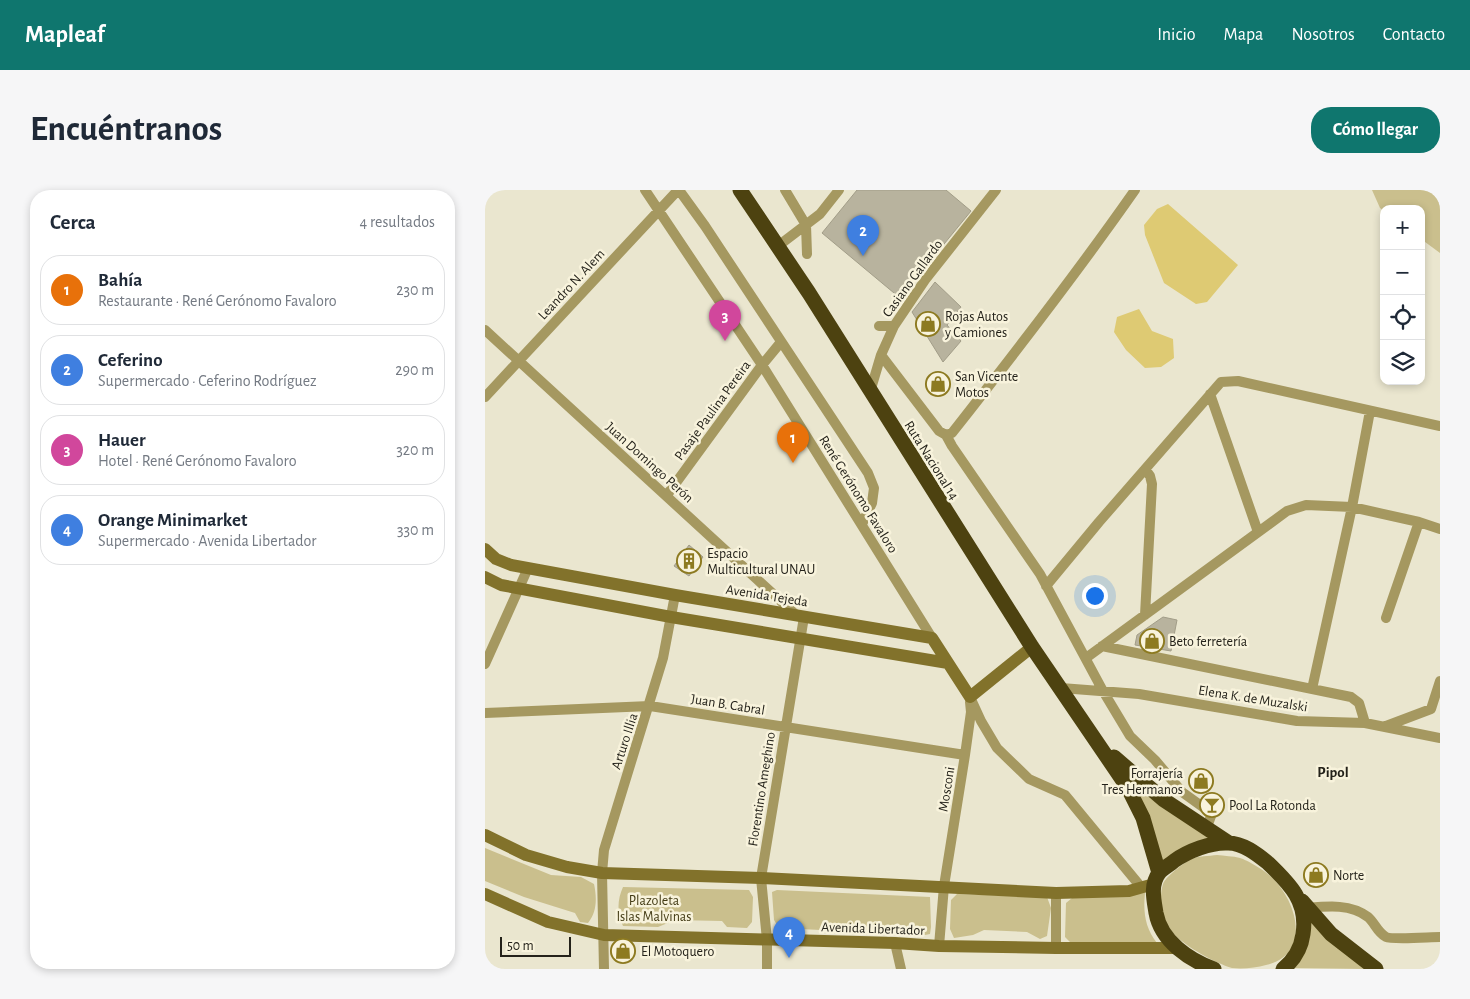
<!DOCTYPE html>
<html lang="es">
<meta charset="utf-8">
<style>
:root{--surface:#fff;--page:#f6f6f7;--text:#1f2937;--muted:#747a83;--line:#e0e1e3;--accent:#0f766e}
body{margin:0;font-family:"Alegreya Sans",sans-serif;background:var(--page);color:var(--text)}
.controls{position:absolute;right:15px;top:15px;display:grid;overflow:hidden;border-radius:10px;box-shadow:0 2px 8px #0003}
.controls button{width:45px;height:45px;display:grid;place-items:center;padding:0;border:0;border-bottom:1px solid var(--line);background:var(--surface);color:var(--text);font:25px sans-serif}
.scale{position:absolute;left:15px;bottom:12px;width:71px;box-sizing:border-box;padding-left:5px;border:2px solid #24221a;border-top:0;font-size:14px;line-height:18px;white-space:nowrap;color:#24221a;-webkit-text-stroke:4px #f8f3dc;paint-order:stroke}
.you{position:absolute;left:609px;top:405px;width:18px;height:18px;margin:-12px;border:4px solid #fff;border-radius:50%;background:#1a73e8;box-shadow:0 0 0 8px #1a73e833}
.badge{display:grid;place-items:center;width:32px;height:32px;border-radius:50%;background:var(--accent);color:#fff;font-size:16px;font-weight:700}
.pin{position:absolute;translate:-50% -41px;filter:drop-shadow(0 1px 2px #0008)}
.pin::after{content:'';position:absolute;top:26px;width:18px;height:15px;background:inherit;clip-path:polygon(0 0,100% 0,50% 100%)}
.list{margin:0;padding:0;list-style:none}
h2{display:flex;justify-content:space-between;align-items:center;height:65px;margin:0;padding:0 20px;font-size:21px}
h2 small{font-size:16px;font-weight:400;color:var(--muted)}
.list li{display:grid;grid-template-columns:32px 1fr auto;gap:15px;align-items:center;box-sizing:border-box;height:70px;margin:0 10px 10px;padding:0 10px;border:1px solid var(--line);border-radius:20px}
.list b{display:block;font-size:19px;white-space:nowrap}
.list p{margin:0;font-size:16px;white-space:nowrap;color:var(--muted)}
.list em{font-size:16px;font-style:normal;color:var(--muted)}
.icon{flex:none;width:28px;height:28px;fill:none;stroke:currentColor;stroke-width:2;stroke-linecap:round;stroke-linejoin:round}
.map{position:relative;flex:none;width:955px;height:779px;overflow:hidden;border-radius:20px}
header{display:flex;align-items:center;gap:30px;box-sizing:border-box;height:70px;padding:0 25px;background:var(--accent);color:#fff}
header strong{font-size:24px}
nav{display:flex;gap:28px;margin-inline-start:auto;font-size:18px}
.intro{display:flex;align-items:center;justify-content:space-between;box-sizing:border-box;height:120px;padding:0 30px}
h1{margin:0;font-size:35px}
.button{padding:12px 22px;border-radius:20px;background:var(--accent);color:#fff;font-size:18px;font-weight:700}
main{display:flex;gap:30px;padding:0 30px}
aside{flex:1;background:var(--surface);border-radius:20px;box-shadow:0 2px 8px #0003}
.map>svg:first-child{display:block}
</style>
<header>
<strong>Mapleaf</strong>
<nav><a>Inicio</a><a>Mapa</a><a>Nosotros</a><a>Contacto</a></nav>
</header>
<div class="intro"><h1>Encuéntranos</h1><a class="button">Cómo llegar</a></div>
<main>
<aside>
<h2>Cerca<small>4 resultados</small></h2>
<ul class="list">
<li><span class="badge" style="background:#e8710a">1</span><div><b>Bahía</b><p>Restaurante · René Gerónomo Favaloro</p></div><em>230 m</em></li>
<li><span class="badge" style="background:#3f7fe0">2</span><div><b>Ceferino</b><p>Supermercado · Ceferino Rodríguez</p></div><em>290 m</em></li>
<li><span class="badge" style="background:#d1479c">3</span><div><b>Hauer</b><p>Hotel · René Gerónomo Favaloro</p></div><em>320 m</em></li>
<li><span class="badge" style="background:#3f7fe0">4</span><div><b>Orange Minimarket</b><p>Supermercado · Avenida Libertador</p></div><em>330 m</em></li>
</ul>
</aside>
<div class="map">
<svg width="955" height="779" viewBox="0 0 955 779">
<rect width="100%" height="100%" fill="#eae6cf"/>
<path fill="#cabf8d" d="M887 0H955V63L936 49V19H899V21L895 18Z
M639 583 727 649 678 675Z
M0 658 66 685 96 687 109 694C112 708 112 722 103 733L95 732 90 723 39 707 0 691Z
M732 665C739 666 748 666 755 668 762 670 779 680 784 685 812 709 828 764 781 775 771 778 757 779 747 778 730 773 701 757 689 744 677 731 673 710 678 694 681 686 699 673 706 669 713 666 724 666 732 665Z
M138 697 264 700 268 707 267 732 262 738 242 737 237 731 190 730 173 737 138 736C132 723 132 710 138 697Z
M292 700 445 707 446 737 445 744 440 745 294 738 289 730 287 702Z
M660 703C658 722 660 738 672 753H586L580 747 581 713 587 708Z
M472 704 562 707 566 718 562 746 555 749 542 742 499 740 488 745 469 748 465 739 466 710Z
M825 730 881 779 807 778Z"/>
<path fill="#deca73" d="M683 14 753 75 722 112 711 114 679 93 660 45 659 35 672 19Z
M654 119 667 141 688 149 689 168 676 177 660 178 641 160 629 142 632 127Z"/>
<path fill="#b8b39e" stroke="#a29d88" d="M372 0H461L486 21 415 108 337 43Z
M450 92 476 117 462 135 476 151 458 172 427 122Z
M204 355 218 367 204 386 189 376Z
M678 427 692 430 686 461 650 455 652 445Z"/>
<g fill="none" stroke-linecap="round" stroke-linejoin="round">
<path stroke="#a59860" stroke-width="10" d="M160 0 277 175 447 448
M194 0 220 36 383 283 389 298 387 313 377 334
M300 0 321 35 322 64
M293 56 335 24 354 0
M394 136H409
M0 140 311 425
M396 165 454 241 461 245 467 256 555 384 618 501 645 546 670 570 697 602 722 620 726 626 722 637
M385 202 396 165 409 136 440 90 511 0
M725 204 773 342
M0 207 193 0
M461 245 467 243C530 163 592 83 650 0
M182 305 277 175 296 152
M561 396 614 332 736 192 753 191 955 236
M660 425 667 294 665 286 660 279
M901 428 934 332
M617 456 866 507 874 513 880 533
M601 468 802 321 821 315 867 317 934 332 955 339
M0 474 43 378
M576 498 654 504 812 531 880 533 955 548
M827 499 867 317 885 221
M485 507 496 531 512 558 544 589 580 605 656 697
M0 523 165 516 480 565
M901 536 946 519 955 491
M823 718C844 716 866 714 883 727 890 733 892 742 901 747 908 750 945 747 955 747
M410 753 416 779
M454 756 459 696 480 565 486 522 485 512
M571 758V703
M119 779 117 683 119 660 178 468 190 405
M282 779V750L276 688 319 427"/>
<path stroke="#82722b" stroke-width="12" d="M0 359 11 369 26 375 190 405 447 448 485 507 547 457
M0 387 16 395 186 427 463 473
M0 645 41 665 82 677 117 683 276 688 571 703 644 701 669 694
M0 704 63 732 119 745 410 753 454 756 571 758H692"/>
<path stroke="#4d4210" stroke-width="15" d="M255 0 324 103 547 457 643 598 658 628 674 683
M629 567 679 610 744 653
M817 711 846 744 891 779
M729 779C704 770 676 751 671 723 669 710 665 695 674 683 678 678 685 675 689 671 703 661 726 652 743 653 758 653 772 664 783 673 805 694 823 712 818 744 816 759 809 770 798 779"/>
</g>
<defs>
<symbol id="shop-ring" viewBox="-11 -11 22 22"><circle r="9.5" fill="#f8f3dc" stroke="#8d7a20" stroke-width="1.5"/><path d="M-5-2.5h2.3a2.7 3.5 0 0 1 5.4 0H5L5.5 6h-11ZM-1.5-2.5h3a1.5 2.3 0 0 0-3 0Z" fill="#8d7a20"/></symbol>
<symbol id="building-ring" viewBox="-11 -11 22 22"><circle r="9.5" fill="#f8f3dc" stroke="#8d7a20" stroke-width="1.5"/><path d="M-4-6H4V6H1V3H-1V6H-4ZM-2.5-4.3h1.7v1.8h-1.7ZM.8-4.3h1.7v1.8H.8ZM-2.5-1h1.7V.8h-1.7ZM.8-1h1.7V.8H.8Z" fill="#8d7a20"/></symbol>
<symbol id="bar-ring" viewBox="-11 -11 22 22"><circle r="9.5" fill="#f8f3dc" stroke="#8d7a20" stroke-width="1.5"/><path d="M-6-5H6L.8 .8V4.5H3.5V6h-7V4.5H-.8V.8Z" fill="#8d7a20"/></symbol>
</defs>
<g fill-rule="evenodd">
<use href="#shop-ring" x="429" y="120" width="28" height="28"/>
<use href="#shop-ring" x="439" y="180" width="28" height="28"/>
<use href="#building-ring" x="190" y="357" width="28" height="28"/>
<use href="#shop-ring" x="653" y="437" width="28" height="28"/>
<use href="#shop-ring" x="702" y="577" width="28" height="28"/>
<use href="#bar-ring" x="713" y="601" width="28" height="28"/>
<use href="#shop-ring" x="817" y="671" width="28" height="28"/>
<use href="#shop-ring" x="124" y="747" width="28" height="28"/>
</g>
<g text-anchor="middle" stroke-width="5" stroke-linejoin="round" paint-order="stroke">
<g font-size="14" fill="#24221a" stroke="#f8f3dc">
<text transform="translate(427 88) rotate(-54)" y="5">Casiano Gallardo</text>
<text transform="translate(86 94) rotate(-47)" y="5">Leandro N. Alem</text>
<text transform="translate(227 220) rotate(-54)" y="5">Pasaje Paulina Pereira</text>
<text transform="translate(447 270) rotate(58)" y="5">Ruta Nacional 14</text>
<text transform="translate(165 272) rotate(42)" y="5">Juan Domingo Perón</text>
<text transform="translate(374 304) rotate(58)" y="5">René Gerónomo Favaloro</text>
<text transform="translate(282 405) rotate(9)" y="5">Avenida Tejeda</text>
<text transform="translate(768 508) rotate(9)" y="5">Elena K. de Muzalski</text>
<text transform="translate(243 514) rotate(9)" y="5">Juan B. Cabral</text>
<text transform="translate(139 551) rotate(-72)" y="5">Arturo Illia</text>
<text transform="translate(276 599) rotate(-81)" y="5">Florentino Ameghino</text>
<text transform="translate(461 599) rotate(-81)" y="5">Mosconi</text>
<text transform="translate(388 738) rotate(2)" y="5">Avenida Libertador</text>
</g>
<g font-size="14" fill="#24221a" stroke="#f8f3dc" text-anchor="start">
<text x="460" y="131">Rojas Autos<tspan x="460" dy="16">y Camiones</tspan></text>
<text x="470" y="191">San Vicente<tspan x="470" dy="16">Motos</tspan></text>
<text x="222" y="368">Espacio<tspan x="222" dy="16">Multicultural UNAU</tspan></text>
<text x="684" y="456">Beto ferretería</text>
<text x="698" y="588" text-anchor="end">Forrajería<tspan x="698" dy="16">Tres Hermanos</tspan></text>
<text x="744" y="620">Pool La Rotonda</text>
<text x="848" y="690">Norte</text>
<text x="156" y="766">El Motoquero</text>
</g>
<g font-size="14" fill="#443c16" stroke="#f8f3dc">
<text x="169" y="715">Plazoleta<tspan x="169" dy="16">Islas Malvinas</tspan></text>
</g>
<g font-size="15" font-weight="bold" fill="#24221a" stroke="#f8f3dc">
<text x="848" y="587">Pipol</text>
</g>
</g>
</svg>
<div class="controls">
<button>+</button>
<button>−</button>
<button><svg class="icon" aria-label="locate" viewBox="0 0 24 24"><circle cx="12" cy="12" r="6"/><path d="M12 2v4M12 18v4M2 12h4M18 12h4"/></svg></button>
<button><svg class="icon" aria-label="layers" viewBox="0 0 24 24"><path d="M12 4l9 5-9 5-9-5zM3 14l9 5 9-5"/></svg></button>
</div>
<div class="scale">50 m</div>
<div class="you"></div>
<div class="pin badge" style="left:308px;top:273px;background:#e8710a">1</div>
<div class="pin badge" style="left:378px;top:66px;background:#3f7fe0">2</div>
<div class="pin badge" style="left:240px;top:151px;background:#d1479c">3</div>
<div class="pin badge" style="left:304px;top:768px;background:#3f7fe0">4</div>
</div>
</main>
